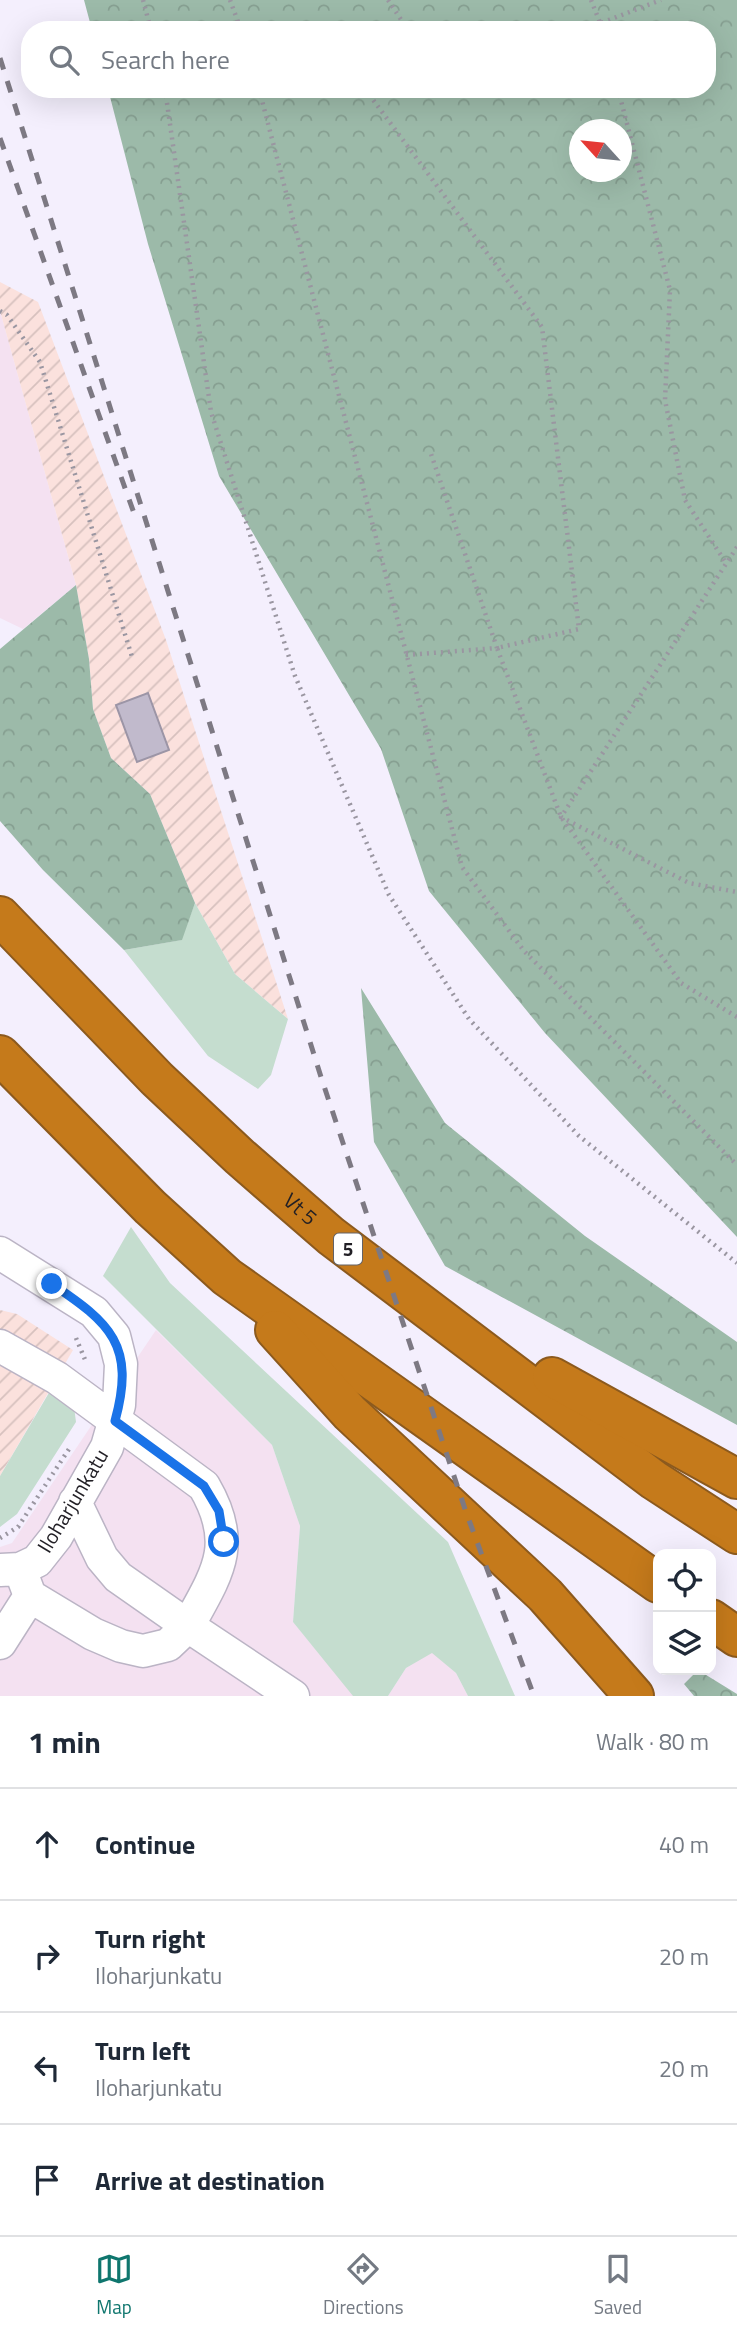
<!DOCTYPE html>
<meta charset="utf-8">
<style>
:root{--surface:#fff;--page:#f6f6f7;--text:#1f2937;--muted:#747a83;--line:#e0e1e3;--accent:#0f766e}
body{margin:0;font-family:"Titillium Web",sans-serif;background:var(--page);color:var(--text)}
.controls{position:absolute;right:21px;bottom:21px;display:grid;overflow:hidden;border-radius:14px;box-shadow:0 7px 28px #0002}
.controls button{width:63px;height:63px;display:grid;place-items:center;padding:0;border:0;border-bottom:2px solid var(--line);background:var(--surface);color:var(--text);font:35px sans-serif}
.compass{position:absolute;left:569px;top:119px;width:63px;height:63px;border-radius:50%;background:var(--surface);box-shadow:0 7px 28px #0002;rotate:297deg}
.stop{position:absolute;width:21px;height:21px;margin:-16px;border:5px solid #1a73e8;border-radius:50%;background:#fff}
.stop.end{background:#1a73e8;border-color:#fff;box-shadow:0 2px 7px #0008}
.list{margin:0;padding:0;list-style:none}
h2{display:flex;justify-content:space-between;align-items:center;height:91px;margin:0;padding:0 28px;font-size:30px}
h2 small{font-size:23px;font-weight:400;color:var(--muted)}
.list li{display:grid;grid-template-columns:46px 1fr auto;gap:21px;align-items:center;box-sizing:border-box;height:112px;padding:0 28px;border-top:2px solid var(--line)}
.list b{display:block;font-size:26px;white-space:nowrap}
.list p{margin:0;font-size:23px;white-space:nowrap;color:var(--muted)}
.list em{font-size:23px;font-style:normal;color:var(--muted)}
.icon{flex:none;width:38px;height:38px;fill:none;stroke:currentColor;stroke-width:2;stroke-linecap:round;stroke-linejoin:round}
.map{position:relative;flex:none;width:737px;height:1696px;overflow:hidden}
.search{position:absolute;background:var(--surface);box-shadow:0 7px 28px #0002;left:21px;right:21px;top:21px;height:77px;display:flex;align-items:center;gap:18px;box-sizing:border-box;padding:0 24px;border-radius:28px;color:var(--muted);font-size:26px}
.sheet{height:539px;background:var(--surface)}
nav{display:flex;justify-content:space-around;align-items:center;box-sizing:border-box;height:98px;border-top:2px solid var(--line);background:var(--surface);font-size:19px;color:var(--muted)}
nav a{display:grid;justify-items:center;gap:4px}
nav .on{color:var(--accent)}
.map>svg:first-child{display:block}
</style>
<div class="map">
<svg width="737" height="1696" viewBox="0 0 737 1696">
<defs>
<pattern id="industrial-furrows" width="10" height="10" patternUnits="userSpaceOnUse" patternTransform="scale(1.75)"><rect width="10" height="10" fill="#fbe1dd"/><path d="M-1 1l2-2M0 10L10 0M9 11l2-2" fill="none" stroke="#d7c1be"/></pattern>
<pattern id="forest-crowns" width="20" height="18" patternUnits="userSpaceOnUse" patternTransform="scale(1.75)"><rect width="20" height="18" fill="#9cbaa9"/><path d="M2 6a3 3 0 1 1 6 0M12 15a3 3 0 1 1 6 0" fill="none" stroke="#869f91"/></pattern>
</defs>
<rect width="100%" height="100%" fill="#f4effd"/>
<path fill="#f4e1f1" d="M0 311 76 585 23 629 0 618Z
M156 1330 272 1445 300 1526 293 1622 354 1696H0V1547L12 1543Z
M432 1652 456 1673 468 1696H388L406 1668Z"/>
<path fill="url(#industrial-furrows)" d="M0 282 38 302 166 640 288 1019 235 974 195 903 150 794 111 758 93 709 89 659 76 585 0 311Z
M0 1310 17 1314 73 1350 0 1476Z"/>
<path fill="#c5ddcf" d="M195 903 235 974 288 1019 271 1075 258 1089 208 1056 124 950 181 940Z
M131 1227 170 1283 448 1542 515 1696H468L456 1673 432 1653 406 1668 388 1696H353L293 1622 300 1526 272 1445 103 1276Z
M50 1391 74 1407 76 1422 17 1514 0 1527V1476Z"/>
<path fill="url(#forest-crowns)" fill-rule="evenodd" d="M84 0H737V1237L545 1033 429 891 381 749 219 476 148 244 108 89H707V30H92ZM580 130H622V172H580Z
M76 585 89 659 93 709 111 758 150 794 195 903 182 940 124 950 43 870 0 821V649Z
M361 988 445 1123 585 1236 737 1342V1425L445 1266 374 1142Z
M698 1670 737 1694V1696H694L684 1684Z"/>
<path fill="#c1bacc" stroke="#9c95a6" stroke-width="2" d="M148 693 169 750 137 762 116 705Z"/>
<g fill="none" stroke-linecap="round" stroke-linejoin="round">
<defs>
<path id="minor" d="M0 1253 94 1312 114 1336 121 1364 119 1405 107 1447 56 1537 37 1561 20 1569 0 1570
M0 1346 57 1378 204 1486C238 1544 218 1572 188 1626L118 1577 102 1558 75 1502
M20 1569 30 1596 93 1634 121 1646 143 1651 168 1645 188 1626 293 1696
M0 1643 30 1596"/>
<g id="highway">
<path id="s1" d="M0 916 157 1079 240 1157 331 1236 654 1480 737 1534"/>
<path d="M0 1055 150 1207 227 1277 658 1583"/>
<path d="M275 1330 350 1413 545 1595 634 1696"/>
<path d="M552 1377 737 1479"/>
<path d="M711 1619 737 1637"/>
</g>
</defs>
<use href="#minor" stroke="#bbb4c5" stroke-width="35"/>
<use href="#highway" stroke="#8c5a1e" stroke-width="42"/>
<path stroke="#9a96a1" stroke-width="4.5" stroke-dasharray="2 5" stroke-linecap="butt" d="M143 0 151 30
M230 0 241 30
M388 0 408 30
M591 0 603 30
M497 30 601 23 661 0
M165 89 211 412 295 676 389 895 469 1019 579 1136 737 1263
M259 89 462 867 524 951 737 1165
M365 89 542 327 579 629 497 648 561 817 681 983 737 1017
M618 89 670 290 665 400 685 500 726 563
M0 311 7 315 40 362 133 660
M737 547 561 817 689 883 737 892
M406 655 497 648 430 451
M76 1338 86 1362
M0 1538 18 1527 69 1449"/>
<use href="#minor" stroke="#fff" stroke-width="32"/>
<use href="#highway" stroke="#c57a1b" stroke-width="38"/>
<path stroke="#7d7983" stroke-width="5" stroke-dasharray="12 12" stroke-linecap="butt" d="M0 58 322 1080 466 1512 534 1696
M0 138 135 516"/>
</g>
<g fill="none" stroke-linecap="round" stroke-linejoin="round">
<path stroke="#1a73e8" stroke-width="9" d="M52 1284C110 1323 136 1345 115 1421L204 1486 219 1511 224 1542"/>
</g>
<g text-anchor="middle" stroke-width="5" stroke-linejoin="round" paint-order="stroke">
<rect fill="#fff" stroke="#646266" stroke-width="2" x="334" y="1233.5" width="28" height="31" rx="5"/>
<g font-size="19" font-weight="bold" fill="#211f25">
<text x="348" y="1256">5</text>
</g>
<g font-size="21" fill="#211f25" stroke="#fff">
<text dy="7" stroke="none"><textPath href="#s1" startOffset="420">Vt 5</textPath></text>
<text transform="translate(73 1501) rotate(-59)" y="7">Iloharjunkatu</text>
</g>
</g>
</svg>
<div class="controls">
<button><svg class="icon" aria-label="locate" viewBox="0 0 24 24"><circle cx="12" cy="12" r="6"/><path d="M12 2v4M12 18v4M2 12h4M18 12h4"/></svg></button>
<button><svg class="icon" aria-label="layers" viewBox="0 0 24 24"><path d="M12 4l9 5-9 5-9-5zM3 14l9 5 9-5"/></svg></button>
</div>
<svg class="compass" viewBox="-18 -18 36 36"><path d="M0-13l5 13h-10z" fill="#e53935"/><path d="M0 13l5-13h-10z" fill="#747a83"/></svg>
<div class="stop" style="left:224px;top:1542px"></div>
<div class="stop end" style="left:52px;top:1284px"></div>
<div class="search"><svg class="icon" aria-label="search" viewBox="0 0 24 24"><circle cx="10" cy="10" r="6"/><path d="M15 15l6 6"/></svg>Search here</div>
</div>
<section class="sheet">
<h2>1 min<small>Walk · 80 m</small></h2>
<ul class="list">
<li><svg class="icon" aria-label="ahead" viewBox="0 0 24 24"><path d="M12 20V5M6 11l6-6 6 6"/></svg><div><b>Continue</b></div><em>40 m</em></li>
<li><svg class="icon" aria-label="right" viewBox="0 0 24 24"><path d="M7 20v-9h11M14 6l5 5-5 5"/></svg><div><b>Turn right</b><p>Iloharjunkatu</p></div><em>20 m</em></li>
<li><svg class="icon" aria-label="left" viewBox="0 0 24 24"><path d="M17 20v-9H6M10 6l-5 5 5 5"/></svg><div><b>Turn left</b><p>Iloharjunkatu</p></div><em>20 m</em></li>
<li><svg class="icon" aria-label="arrive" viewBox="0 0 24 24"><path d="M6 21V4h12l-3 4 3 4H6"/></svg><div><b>Arrive at destination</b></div></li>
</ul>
</section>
<nav>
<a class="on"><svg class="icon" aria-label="map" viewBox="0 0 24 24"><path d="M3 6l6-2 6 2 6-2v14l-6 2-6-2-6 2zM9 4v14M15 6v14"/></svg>Map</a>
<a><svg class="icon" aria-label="directions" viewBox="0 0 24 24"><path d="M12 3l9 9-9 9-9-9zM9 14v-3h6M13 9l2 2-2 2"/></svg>Directions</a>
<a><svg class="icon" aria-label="saved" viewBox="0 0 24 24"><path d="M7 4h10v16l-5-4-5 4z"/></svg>Saved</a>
</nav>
